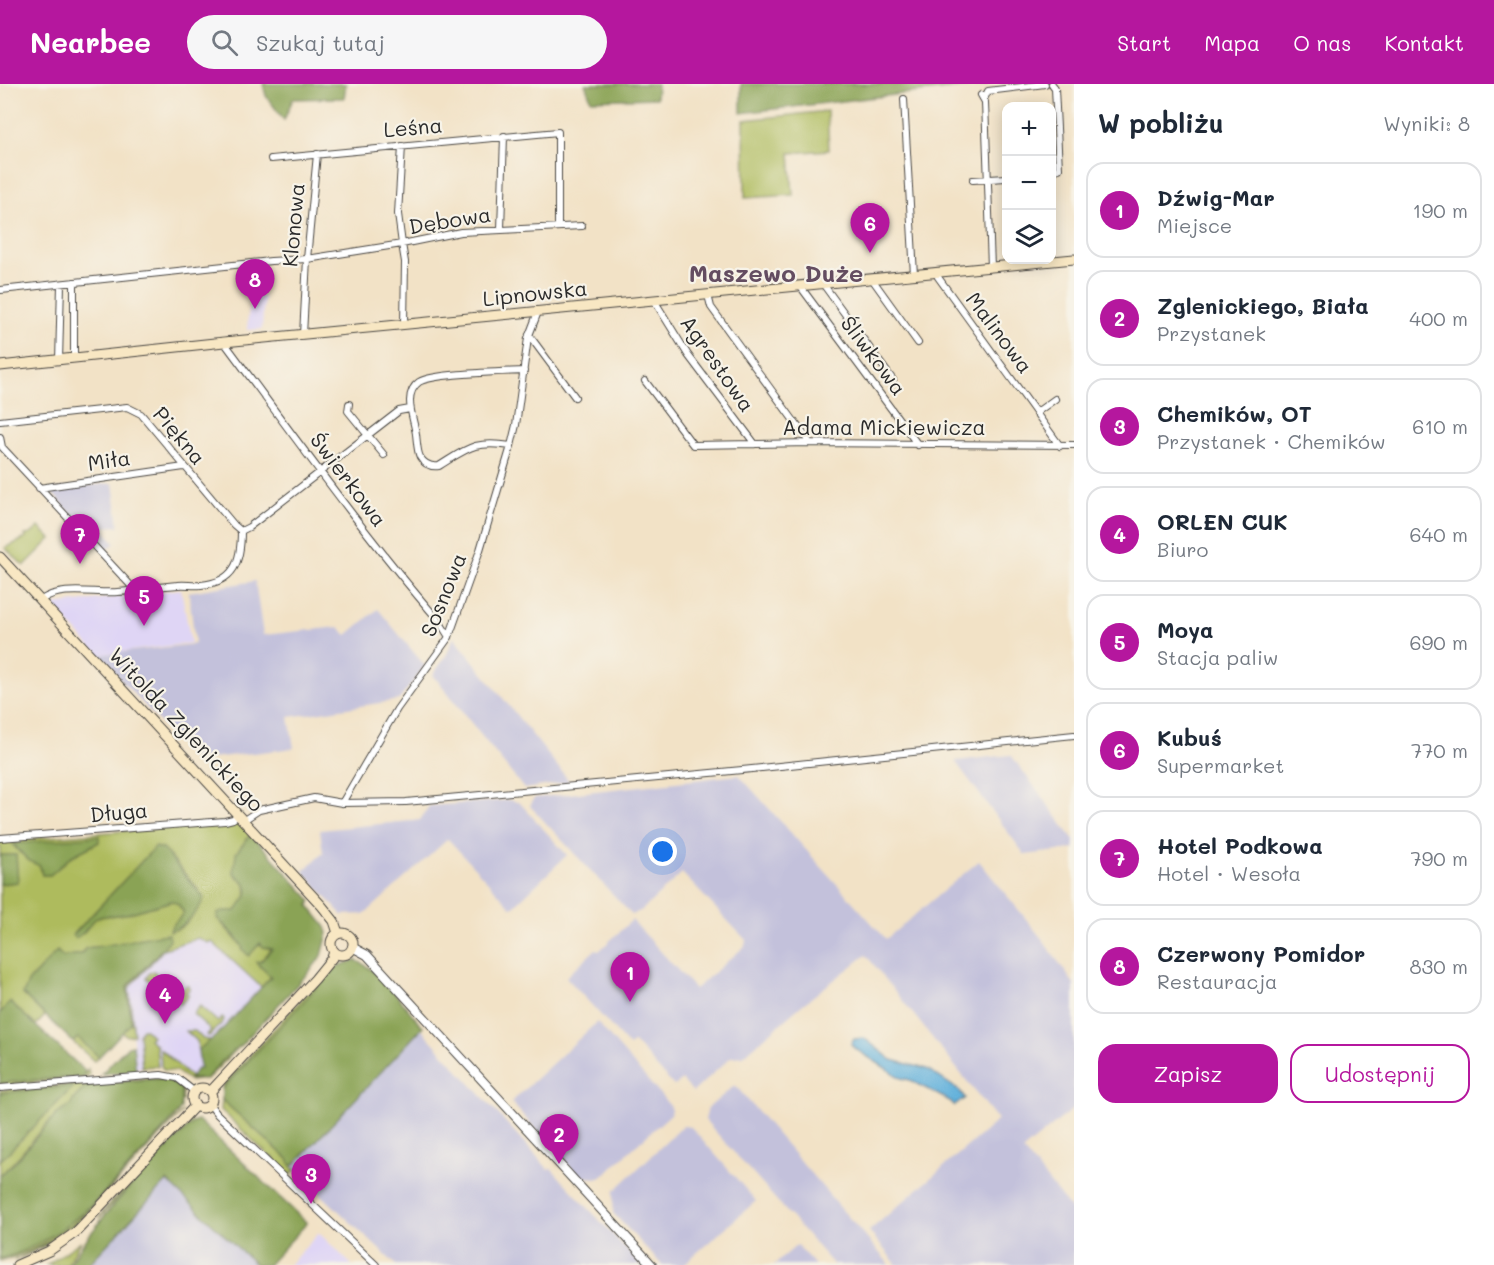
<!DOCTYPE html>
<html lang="pl">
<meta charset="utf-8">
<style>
:root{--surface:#fff;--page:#f6f6f7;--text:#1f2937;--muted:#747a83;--line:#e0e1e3;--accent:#b5179e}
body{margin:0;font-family:Mali,sans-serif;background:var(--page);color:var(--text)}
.controls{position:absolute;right:18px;top:18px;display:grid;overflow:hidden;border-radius:12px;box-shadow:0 3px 15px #0003}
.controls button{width:54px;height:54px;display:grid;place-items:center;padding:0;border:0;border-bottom:2px solid var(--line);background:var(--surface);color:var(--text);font:30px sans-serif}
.you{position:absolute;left:663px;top:768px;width:21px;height:21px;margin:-15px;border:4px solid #fff;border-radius:50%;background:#1a73e8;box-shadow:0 0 0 9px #1a73e833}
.badge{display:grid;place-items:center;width:39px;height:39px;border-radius:50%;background:var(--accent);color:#fff;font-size:20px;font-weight:700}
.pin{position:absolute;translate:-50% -50px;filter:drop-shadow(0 2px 3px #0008)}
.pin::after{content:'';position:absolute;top:32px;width:21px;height:18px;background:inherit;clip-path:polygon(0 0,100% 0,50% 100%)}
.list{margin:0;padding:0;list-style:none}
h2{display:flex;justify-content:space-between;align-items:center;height:78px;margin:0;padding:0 24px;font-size:26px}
h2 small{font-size:20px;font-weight:400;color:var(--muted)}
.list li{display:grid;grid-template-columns:39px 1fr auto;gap:18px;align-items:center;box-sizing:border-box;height:96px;margin:0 12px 12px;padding:0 12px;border:2px solid var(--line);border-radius:18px}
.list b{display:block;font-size:22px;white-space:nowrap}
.list p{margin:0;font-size:20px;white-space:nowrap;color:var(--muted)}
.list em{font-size:20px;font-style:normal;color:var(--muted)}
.actions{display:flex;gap:12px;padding:18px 24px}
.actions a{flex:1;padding:14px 0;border:2px solid var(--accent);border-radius:18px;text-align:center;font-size:21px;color:var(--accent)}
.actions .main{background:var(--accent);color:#fff}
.icon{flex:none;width:33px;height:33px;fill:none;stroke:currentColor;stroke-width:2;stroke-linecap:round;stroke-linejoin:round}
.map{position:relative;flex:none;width:1074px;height:1181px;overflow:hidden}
header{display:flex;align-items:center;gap:36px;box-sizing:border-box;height:84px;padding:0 30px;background:var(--accent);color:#fff}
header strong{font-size:28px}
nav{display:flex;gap:33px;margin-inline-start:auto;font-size:21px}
.search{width:420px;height:54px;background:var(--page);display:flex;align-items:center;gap:15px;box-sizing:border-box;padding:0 21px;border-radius:33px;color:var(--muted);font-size:22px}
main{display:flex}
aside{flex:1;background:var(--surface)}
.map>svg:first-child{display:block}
</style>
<header>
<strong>Nearbee</strong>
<div class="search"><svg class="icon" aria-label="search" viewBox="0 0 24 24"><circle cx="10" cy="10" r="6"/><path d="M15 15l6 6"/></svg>Szukaj tutaj</div>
<nav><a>Start</a><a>Mapa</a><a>O nas</a><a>Kontakt</a></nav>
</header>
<main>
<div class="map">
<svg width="1074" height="1181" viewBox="0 0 1074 1181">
<rect width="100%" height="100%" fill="#f7f3e8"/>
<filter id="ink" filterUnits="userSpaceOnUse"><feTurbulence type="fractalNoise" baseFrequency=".0167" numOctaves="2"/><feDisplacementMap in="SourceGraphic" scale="12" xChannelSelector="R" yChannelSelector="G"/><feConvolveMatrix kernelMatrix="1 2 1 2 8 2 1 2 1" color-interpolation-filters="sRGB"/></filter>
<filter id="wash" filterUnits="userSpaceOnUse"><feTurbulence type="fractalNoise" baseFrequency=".008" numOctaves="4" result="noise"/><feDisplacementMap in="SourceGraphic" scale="24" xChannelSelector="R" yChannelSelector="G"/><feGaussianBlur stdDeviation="1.35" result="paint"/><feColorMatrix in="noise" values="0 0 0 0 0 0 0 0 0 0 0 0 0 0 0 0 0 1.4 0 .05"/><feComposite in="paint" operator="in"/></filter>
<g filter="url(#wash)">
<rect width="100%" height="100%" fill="#f2e2c6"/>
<path fill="#dfd5f5" d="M250 212 264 213 262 245 247 246Z
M181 505 191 559 98 571 52 521Z
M221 845 287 908 190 995 175 981 136 984 127 903 167 861Z
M319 1149 352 1181H289Z"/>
<path fill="#c3c1db" d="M113 399 119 442 102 443 115 459 105 467 53 410 54 405Z
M255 497 263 551 339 543 347 551 378 525 425 582 399 616 289 633 294 664 195 676 98 571 195 560 189 508Z
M454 553 570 698 524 705 433 591 447 570Z
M1011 671 1074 756V765L1025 771 955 677Z
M739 691 886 855 979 777 1043 856 1074 900V1024L1023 1066 1074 1129V1181H897L869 1147 998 1036 866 871 802 921 743 972 731 973 693 1008 682 996 674 1002 634 958 629 962 566 893 596 865 599 867 632 836 695 905 745 862 746 856 682 789 642 826 632 831 530 722 534 714Z
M511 716 520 719 567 771 512 824 448 755 365 830 342 831 303 787 323 769 320 746 420 736 429 722Z
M597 938 671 1023V1030L600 1094 579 1093 511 1018Z
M421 945 549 1086 551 1084 641 1181H396L292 1083Z
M735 1001 837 1120 890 1181H834L705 1036 708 1024Z
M683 1042 691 1043 756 1117 683 1181H662L613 1129 614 1107Z
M167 1096 256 1181H88Z
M797 1161 815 1181H774Z"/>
<path fill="#aebb5d" stroke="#6c7344" stroke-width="1.5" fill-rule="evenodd" d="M827 27 829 66 790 69 793 111 745 114 744 36Z
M39 443 51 455 24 482 5 464 26 454 25 451 31 450Z
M236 738 252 749C239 763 236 775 236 792 252 801 248 818 236 827 231 831 222 832 217 834L243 863 253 866 260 859 272 865 261 877 271 893 261 903 211 857 208 859 198 854 164 865 129 904 134 951 127 952 122 948 131 939 127 903 160 868 143 854 138 857 86 864 81 870 63 873 57 867 29 897 23 910 45 932 36 941 10 919 0 929V800L17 798 16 771H0V757ZM99 758 72 772 50 791H42L40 782 20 769 13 761ZM155 763 163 765 198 805C195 822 192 844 171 847L184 829 178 820 172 817 126 830 98 833 73 851Z
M333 881 328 891 309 913 222 1004V1001Z
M154 887 157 891 155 894 174 912 187 901 190 904 186 909 189 911 181 920 177 917 174 920 170 917 173 913 153 895 151 898 146 894 150 888Z
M200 922 218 938 222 934 224 935 223 938 209 952 207 951 211 946 193 930Z
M142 945H145L152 952 149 955 156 961 158 982 142 983 139 950Z
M186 947H195L203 955 211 956 198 966 197 957Z
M78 953 99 973 94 977 73 958Z
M242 960 207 995 190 997 176 987 164 986 161 982 160 965 190 992 189 994 205 995 225 974Z
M88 985 89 991 84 994 0 1002V999L83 992Z
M158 993 170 995 182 1003V1016H184L181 1017V1005L71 1021C46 1034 24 1071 0 1091V1077L73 1003 0 1009V1006Z
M222 1016 288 1075 295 1086 290 1092 274 1077 275 1075 272 1072 271 1074 221 1026Z
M183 1027 83 1135 59 1155 14 1177 58 1154 83 1133Z
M190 1034V1038L99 1134 105 1125Z
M164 1045C117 1095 71 1161 0 1177V1175C73 1155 113 1094 164 1045Z
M81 1157 67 1181H47Z"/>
<path fill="#8aa354" stroke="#5a6740" stroke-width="1.5" d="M263 0H346L344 14 293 15 284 36 266 12Z
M585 0H657L656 14 591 16Z
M741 0H988L741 29Z
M251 750 311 816 309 822 326 843 328 849 322 872 308 889 242 960 225 974 206 995H190L197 985 200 984 198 966 217 951 271 893 256 878 261 877 272 865 263 863 260 859 249 872 242 865 243 863 234 851 217 834 218 829 224 827H236C243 816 255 808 241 795 239 793 235 791 233 788 234 781 236 775 236 769Z
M99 752V758L72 772 50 791H42L40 782 29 777 13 760Z
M155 763 163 765 204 814C200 826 183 845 170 847L172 842 184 829 178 820 172 817 126 830 98 833 94 836 84 848 76 854 73 851Z
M0 771H16L18 798 0 800Z
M169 850 170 856 127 903 131 939 99 973 78 954 73 958 23 910 29 897 57 867 63 873 81 870 86 864C115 862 141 852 169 850Z
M355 876C380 885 405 923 423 943L292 1083 288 1075 222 1016V1005L328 891 338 882Z
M10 918 85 987 83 992 0 999V929Z
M133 961 136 987 101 990 128 962Z
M153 995 169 996 181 1005V1024L172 1036C123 1088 72 1156 0 1175V1091L12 1081 56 1031 71 1021 73 1016 87 1001Z
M74 1002 0 1077V1009Z
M198 1036 307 1139 268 1181H256L167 1097 88 1181H69C102 1127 150 1083 194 1037Z"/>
<path fill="#61b0db" stroke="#466e83" stroke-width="1.5" d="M864 954 892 976 927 985 960 1007 965 1014 954 1022 950 1017 910 996 901 994 854 964 851 960 854 955Z"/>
</g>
<g filter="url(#ink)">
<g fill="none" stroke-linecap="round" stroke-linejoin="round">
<defs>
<path id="minor" d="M981 11 985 18 991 183
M904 15 914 191
M984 15 988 7 1045 0
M271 75 558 48V143
M1052 87 1059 85 1055 4 1052 0
M973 96 1006 94
M501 145 504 52
M937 189 938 193 1060 362
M872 195 918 259
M74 198V275
M823 200 893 296
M800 202 918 361
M1 206 271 177 307 175 402 160 398 130 402 62
M708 211 711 223 810 359
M654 216 688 271 755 360
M404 241 405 178 402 160 461 148 582 142
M303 251 307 175 317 70
M529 251 575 313
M224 258C294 352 362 448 439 537L449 553
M59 277 61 200
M645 297 693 361 810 359 1074 361
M349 320 348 327 384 371
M1037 328 1055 315
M0 337 127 323 141 330 234 441 241 447
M0 353 2 363 135 506
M511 362C475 356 468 364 439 382 431 383 424 380 420 373 417 367 417 357 416 350 414 335 402 310 419 298 433 289 504 288 524 287
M39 404 184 383
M241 447 249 443 399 327 410 325
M41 516C62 501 94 510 118 508 138 507 158 502 178 501 185 500 193 502 201 501 235 498 241 477 241 447
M342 719 397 625 449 553 480 466 511 362 516 341 528 254 538 228
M244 736 259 726 314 714 342 719 406 718 742 686 1074 651
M0 754 225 737 233 735 239 731
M0 1004 161 991 177 994 195 1008
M210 1021 217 1030 376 1181"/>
<path id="tertiary" d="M352 863 367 871 652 1181"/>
<path id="secondary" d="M0 282 224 258 1074 175
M0 473 322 822 334 837 338 849
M331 860a11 11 0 1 1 22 0a11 11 0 1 1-22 0Z
M192 1014a10 10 0 1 1 20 0a10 10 0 1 1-20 0Z
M210 1008 315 895 332 874 334 867
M17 1181 49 1167 76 1148 195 1022"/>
</defs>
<use href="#minor" stroke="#494642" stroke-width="8"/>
<use href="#tertiary" stroke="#494642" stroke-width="10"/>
<use href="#secondary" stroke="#494642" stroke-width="11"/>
<use href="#minor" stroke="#fff" stroke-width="6"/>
<use href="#tertiary" stroke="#fff" stroke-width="8"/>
<use href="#secondary" stroke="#f8e7c3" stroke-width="9"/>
</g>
</g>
<g text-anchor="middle" stroke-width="4.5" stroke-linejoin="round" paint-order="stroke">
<g font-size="21" fill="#2b2b2b" stroke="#f7f3e8">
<text transform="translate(413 44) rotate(-5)" y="7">Leśna</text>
<text transform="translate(450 137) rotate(-9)" y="7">Dębowa</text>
<text transform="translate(294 141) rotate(-85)" y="7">Klonowa</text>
<text transform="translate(535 210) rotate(-6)" y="7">Lipnowska</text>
<text transform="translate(999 249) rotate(53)" y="7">Malinowa</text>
<text transform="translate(873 272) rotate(53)" y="7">Śliwkowa</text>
<text transform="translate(717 280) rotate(55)" y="7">Agrestowa</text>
<text x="884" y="351">Adama Mickiewicza</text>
<text transform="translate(179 352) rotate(50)" y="7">Piękna</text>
<text transform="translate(109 377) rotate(-8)" y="7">Miła</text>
<text transform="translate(348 396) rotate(53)" y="7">Świerkowa</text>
<text transform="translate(444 511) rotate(-68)" y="7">Sosnowa</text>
<text transform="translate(186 646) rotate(47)" y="7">Witolda Zglenickiego</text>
<text transform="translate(119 729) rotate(-5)" y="7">Długa</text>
</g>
<g font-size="24" font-weight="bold" fill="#644d61" stroke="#f7f3e8">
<text x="776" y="198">Maszewo Duże</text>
</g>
</g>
</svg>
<div class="controls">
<button>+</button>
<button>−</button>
<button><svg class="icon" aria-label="layers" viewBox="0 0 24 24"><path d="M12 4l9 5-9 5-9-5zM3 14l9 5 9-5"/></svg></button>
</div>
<div class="you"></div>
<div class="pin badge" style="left:630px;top:918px">1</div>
<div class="pin badge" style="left:559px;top:1080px">2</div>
<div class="pin badge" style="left:311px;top:1120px">3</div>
<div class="pin badge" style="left:165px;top:940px">4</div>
<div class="pin badge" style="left:144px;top:542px">5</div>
<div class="pin badge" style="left:870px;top:169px">6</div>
<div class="pin badge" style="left:80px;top:480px">7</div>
<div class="pin badge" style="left:255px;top:225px">8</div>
</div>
<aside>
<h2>W pobliżu<small>Wyniki: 8</small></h2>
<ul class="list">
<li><span class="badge">1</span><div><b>Dźwig-Mar</b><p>Miejsce</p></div><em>190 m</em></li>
<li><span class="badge">2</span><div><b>Zglenickiego, Biała</b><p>Przystanek</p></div><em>400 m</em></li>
<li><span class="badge">3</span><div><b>Chemików, OT</b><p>Przystanek · Chemików</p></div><em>610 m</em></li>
<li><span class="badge">4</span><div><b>ORLEN CUK</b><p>Biuro</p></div><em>640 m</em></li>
<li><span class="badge">5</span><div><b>Moya</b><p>Stacja paliw</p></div><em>690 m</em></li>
<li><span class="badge">6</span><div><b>Kubuś</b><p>Supermarket</p></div><em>770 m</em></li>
<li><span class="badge">7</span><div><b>Hotel Podkowa</b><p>Hotel · Wesoła</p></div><em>790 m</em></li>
<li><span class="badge">8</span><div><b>Czerwony Pomidor</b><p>Restauracja</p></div><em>830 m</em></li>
</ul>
<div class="actions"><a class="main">Zapisz</a><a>Udostępnij</a></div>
</aside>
</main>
